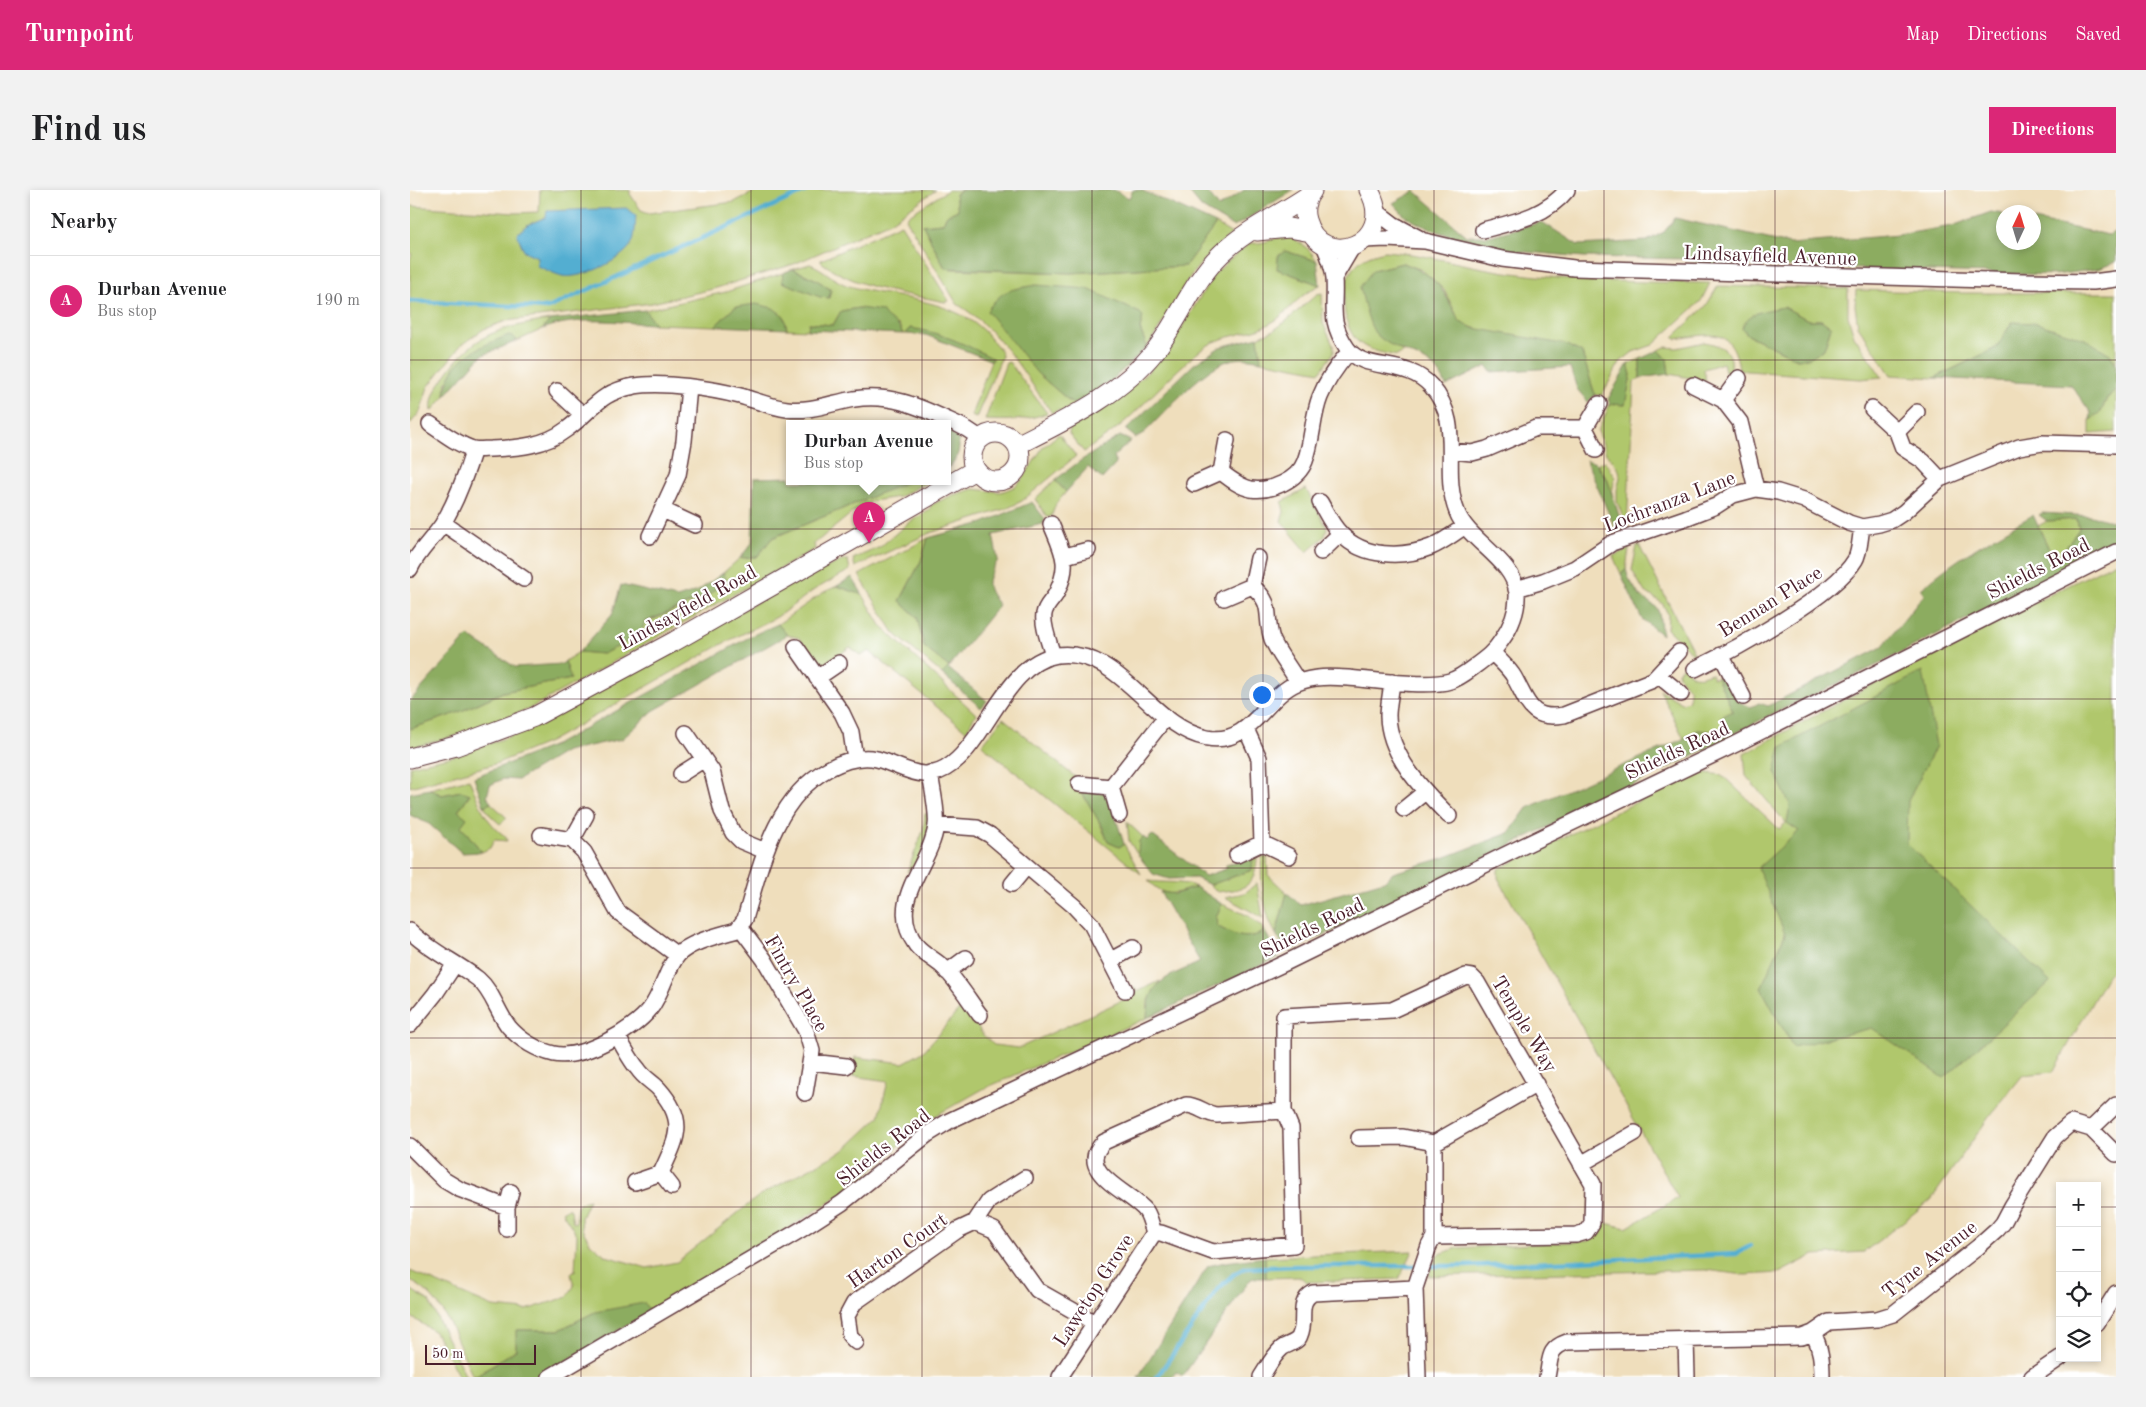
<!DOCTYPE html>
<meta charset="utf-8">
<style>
:root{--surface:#fff;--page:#f2f2f2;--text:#202124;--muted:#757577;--line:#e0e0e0;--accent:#db2777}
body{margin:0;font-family:"Old Standard TT",serif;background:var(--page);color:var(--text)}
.controls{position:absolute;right:15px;bottom:15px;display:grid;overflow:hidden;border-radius:0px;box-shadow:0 2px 8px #0003}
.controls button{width:45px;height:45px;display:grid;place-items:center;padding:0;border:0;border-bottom:1px solid var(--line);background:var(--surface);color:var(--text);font:25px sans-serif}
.compass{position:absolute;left:1586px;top:15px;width:45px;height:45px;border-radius:50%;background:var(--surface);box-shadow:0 2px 8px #0003;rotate:4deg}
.scale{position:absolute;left:15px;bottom:12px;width:111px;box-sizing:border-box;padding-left:5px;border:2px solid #4a1f2b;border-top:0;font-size:14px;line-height:18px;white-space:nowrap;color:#4a1f2b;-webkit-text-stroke:4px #fff;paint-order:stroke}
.you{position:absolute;left:851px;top:504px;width:18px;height:18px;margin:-12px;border:4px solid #fff;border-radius:50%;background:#1a73e8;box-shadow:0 0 0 8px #1a73e833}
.badge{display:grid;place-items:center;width:32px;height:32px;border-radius:50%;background:var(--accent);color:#fff;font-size:16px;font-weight:700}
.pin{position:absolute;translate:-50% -41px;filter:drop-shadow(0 1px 2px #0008)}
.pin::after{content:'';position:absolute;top:26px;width:18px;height:15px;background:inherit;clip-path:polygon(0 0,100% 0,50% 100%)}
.popup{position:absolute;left:376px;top:230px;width:165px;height:65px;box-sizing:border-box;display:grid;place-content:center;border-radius:0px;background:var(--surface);filter:drop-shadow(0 1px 4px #0005);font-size:16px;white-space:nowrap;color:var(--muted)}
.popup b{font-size:19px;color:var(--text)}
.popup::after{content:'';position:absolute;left:50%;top:100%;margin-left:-10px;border:10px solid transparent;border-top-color:var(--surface)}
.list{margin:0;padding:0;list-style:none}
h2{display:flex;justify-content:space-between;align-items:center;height:65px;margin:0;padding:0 20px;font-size:21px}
h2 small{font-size:16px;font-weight:400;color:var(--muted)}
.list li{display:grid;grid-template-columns:32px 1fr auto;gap:15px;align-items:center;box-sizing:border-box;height:90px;padding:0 20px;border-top:1px solid var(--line)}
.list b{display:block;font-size:19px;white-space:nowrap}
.list p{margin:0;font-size:16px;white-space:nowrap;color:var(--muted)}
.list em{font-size:16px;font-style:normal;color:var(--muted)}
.icon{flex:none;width:28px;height:28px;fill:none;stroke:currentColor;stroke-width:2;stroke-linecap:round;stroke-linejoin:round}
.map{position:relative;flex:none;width:1706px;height:1187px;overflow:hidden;border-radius:0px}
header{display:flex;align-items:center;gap:30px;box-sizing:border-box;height:70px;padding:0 25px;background:var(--accent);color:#fff}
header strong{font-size:24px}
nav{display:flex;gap:28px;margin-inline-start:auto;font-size:18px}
.intro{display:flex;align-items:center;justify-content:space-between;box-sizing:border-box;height:120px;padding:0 30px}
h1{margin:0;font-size:35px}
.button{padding:12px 22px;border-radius:0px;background:var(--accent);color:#fff;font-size:18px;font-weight:700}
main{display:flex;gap:30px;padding:0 30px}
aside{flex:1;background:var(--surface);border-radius:0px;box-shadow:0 2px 8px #0003}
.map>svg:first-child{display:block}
</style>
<header>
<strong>Turnpoint</strong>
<nav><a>Map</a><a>Directions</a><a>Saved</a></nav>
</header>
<div class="intro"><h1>Find us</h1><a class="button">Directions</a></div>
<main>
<aside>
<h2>Nearby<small></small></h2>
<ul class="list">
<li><span class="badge">A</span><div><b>Durban Avenue</b><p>Bus stop</p></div><em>190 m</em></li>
</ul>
</aside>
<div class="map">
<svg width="1706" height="1187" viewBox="0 0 1706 1187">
<rect width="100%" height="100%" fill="#fff"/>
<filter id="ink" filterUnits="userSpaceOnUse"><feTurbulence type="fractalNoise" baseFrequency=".02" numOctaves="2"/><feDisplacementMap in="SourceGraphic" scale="10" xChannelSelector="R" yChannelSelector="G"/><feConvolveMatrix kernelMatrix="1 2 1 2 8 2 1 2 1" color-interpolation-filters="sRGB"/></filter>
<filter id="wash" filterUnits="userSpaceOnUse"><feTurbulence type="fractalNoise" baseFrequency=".0096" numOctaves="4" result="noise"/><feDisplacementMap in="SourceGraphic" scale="20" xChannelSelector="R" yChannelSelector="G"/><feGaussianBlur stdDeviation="1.12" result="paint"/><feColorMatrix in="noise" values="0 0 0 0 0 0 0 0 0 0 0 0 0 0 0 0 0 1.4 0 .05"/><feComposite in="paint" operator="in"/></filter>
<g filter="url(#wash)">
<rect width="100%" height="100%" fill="#efdebc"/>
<path fill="#b0c76c" stroke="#7d734c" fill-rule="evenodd" d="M130 0H220V4L231 20 239 23 324 12 348 0H526L480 32 384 74 303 99 242 113 96 131 74 139 51 155 18 197 10 222 0 234V69L2 64 0 63V16L104 23 129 22Z
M538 0H553L545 4 548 20 537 25 533 33 513 35 535 78 542 79 661 83 775 76 806 34 822 44C806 58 789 73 777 91 763 113 752 136 737 157L730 139 733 126 627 183 664 215 651 222 648 220 642 223C614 184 589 139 547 114L496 29 499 25Z
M491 34 539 111 535 112C493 103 447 99 411 72V70Z
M875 47C890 50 899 58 907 71L875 61 867 79 910 95C889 105 883 117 866 130 845 145 816 143 795 157 764 180 740 210 711 235 699 245 686 253 674 262L659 244 660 238 700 215 738 182 764 150 803 86 819 70 840 53C852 55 862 48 875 47Z
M975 61C1016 64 1055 76 1095 82 1163 92 1232 92 1300 93L1291 111 1243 155 1223 162 1210 172 1192 205H1185L1172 163 1063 138 1050 132 1034 100 1012 80 993 73 963 80 965 143 993 162 987 166C975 163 962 162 951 154 931 140 928 93 945 76 954 66 963 64 975 61Z
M400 74C413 78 425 92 439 96 488 110 548 107 582 150 586 155 591 159 592 166L566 228 561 226 582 168 500 138 496 144H493L489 135 449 118 431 121 423 135 399 133 398 140 377 139 374 126 325 117 305 136 245 134 235 120 316 102 373 83 372 92 419 108 420 99 407 90 383 79Z
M1308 96 1438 99V126L1444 146 1472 187 1451 189 1337 181 1329 179C1323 136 1300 144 1266 149L1263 147 1296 116ZM1374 117 1398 130H1411L1421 137 1414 159 1387 169 1338 145 1332 138Z
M1446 100 1555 103H1706V174L1700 164 1586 158 1524 188 1481 185 1448 136 1445 116Z
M912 103 913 133 924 157V162L910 182 851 171 848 147 864 140 875 132 907 104Z
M140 130 133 139 107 151 103 146 99 145 36 192 35 206 22 221C20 209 26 198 33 189 63 143 88 138 140 130Z
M1294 152C1312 155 1326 162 1320 182L1316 185 1313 173 1294 179 1296 191 1259 184 1257 169 1249 160 1255 157 1267 158Z
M1230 169V188L1224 192 1217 336 1207 312V300L1210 287 1209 280 1196 263 1188 241 1200 214 1215 215 1221 185 1218 174Z
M599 172 637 223C617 231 596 231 575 230L596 173Z
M1706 201V242L1680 244V230L1691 222 1697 208Z
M649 244 666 266 612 311 598 318 520 343 445 377 443 369 470 357 498 333 520 320 521 315 543 305 563 299 591 302 604 297 612 290 633 257Z
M1195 271 1205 287 1202 303 1198 291 1187 274Z
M645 290 656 302 646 314 641 327H637L625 309Z
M497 292H517L489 307 462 311 443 322 404 354 405 359 119 519 57 543 0 558V539L47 523 93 502 161 489 155 471 169 462 194 464 235 433 297 406 316 390 313 383 330 368 347 367 362 348Z
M896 299 917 338 915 346 897 362 871 331 874 322 872 312Z
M1667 329 1669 339 1645 372 1628 336 1637 331Z
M518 348 511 371 490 411 507 427 514 457 539 477 532 484 484 443 449 385Z
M1229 355 1286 467 1257 439 1258 424 1252 413 1234 401 1222 380 1227 356Z
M1219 359 1216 379 1211 384 1203 366Z
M434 370H438L440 380 404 400 367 427 314 453 139 552 85 574 0 597V576L48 565 98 547 166 513 415 374 418 377Z
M1706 372V777L1697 786 1643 882 1613 885 1579 927 1521 1010 1454 1062 1404 1065 1369 1083 1335 1085 1296 1080 1018 1086 1027 1065 1047 1058 1178 1051 1191 1044 1192 1032 1216 1038 1268 1008 1088 688V679L1289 582 1312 585 1369 639 1376 633 1336 586 1334 564 1506 471Z
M427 396 453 405 472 437 566 524 556 541 459 461 451 466 440 457 415 475 409 474 389 448 377 445 368 434 414 402Z
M1277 471 1279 483C1287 489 1292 486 1301 483L1303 488 1307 487 1323 521C1313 544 1311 542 1287 540L1274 549 1250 500 1272 513 1278 511C1285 496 1271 495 1268 482Z
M593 528 665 587 661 593C678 607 690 632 698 652L709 657 714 654 731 684 572 555Z
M59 589C69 612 74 631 95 646L97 651 84 650 80 658 72 662 51 636 48 621 60 604 51 601 32 605 20 599Z
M81 613 97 628 90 634 81 626 74 616Z
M519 623C519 641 513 671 497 682L513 641 515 624Z
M717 632 733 647 729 651 728 665 719 651Z
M852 667H857L858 685 877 703 866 744C853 722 850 692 852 667Z
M843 668H847C845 699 834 699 807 702L800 695 842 680Z
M738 691C751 693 776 691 786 697 763 704 757 709 738 691Z
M847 693 853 728 815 707 835 703Z
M812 714 839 726 853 738 852 743C834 751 823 745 807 736L806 727Z
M750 791 738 812 737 828 573 899 518 930 439 1000 308 1082 240 1122H185L149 1140H107L106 1160 63 1187C48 1155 35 1106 0 1091V1081L83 1117 116 1120 157 1107 164 1096 161 1084 165 1081 167 1045 152 1022 158 1018 161 1020 163 1033 166 1032C167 1018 164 1014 179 1010L171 1028 172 1039 180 1053 196 1066 237 1078 267 1072 350 1005 434 960 469 927 478 891 442 886 445 867 493 873 513 862 554 814 573 845 584 855 609 858 715 809 713 805 725 798 727 802Z
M1003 1061 989 1089 897 1092 890 1087 856 1088 855 1067Z
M0 1099 19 1111 56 1187H49L25 1142 0 1126Z"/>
<path fill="#8cac60" stroke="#6b6646" d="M553 0H704L719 8 723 0H731L806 34 775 76 661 83 535 78 513 35 533 33 537 25 548 20 545 4Z
M777 0H796L809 17 834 0H883L824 37 792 18Z
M1005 1 1057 46H1079L1132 32 1168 55 1237 51 1254 42 1265 28 1380 54 1488 45 1542 36 1581 22 1593 24 1594 52H1624V30L1699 45 1706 41V72L1688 79 1645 85 1294 74 1275 69 1174 67 1105 61 1032 43 1011 35 995 26 983 13Z
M875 61 907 71 910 95 867 79 868 66Z
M993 73C1029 86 1033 100 1050 132L1063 138 1158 155 1172 163 1185 205 1178 212 1167 199 1160 177 1081 182 1077 176 1036 196C1026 164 989 166 967 145 959 138 953 108 950 97L963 80Z
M383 79 407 90 421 100 419 108 410 107 372 92 373 83Z
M626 95 678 99 730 123 733 126 730 139 737 157 700 192 664 215 627 183 577 121C593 98 600 100 626 95Z
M346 114 363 118 374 126 377 139 305 136 325 117Z
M1374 117 1398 130H1411L1421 137 1414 159 1399 168 1388 169 1338 145 1332 138C1337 121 1359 120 1374 117Z
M449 118 472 121C479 133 487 130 493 144L398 140 399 133 423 135 431 121Z
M235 120 245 134C209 133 167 125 133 139L140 130Z
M1602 132 1626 133 1675 149 1700 164 1706 174V201L1697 208 1691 222 1680 230 1681 223 1661 195 1524 188 1586 158Z
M500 138C530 142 555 154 582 168V171L516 145 496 144Z
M99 145 103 146 107 151 71 166 35 206C37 169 69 157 99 145Z
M848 147 851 171C841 169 830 167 820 170 791 179 755 223 732 245L726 248 716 240 783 175 810 157Z
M1249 160 1257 169 1259 184 1230 188V169Z
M1218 174 1221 185 1215 215 1200 214 1198 209Z
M538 242C556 248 549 268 538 278Z
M710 246 721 251 704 266 706 274 692 289 678 277 656 302 645 290 670 271Z
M1176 270 1186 273 1198 291 1213 338 1206 341Z
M380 287V292H497L362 348 347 367 330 368 342 353 344 288Z
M622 312 635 329 633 334 583 345 588 370C576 391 573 395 589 415L539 477 514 457 507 427 490 411 511 371 518 348 573 333Z
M1632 323 1681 326 1706 332V352L1467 475 1360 525 1278 568 969 720 876 762 866 744 877 703 891 715 974 691 983 683 1033 668 1099 643 1117 618 1273 549 1287 540 1306 542 1316 537 1311 527 1323 521 1307 487 1314 483 1331 513 1341 517 1349 513 1358 516 1472 457 1514 405 1511 399C1544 369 1584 347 1623 325L1645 372 1669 339 1667 329 1637 331 1629 325Z
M1216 379 1218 387 1229 405 1246 417 1249 423 1252 445 1232 429 1211 384Z
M313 383 317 390 297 406 235 432 230 445 193 464 169 462 202 425 211 395 267 408 288 401Z
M442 387 453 405 427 396Z
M368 434 377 445 243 521 212 549 156 561 108 590 93 589 80 595 77 606 81 613 74 616 64 587 145 555 343 445Z
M58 446 105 477 152 474 155 471 161 489 93 502 47 523 0 539V511Z
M538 478 577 511 571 518 532 484Z
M1513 481 1526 556 1498 611 1497 654 1640 792 1534 888 1462 838 1383 857 1351 798 1375 744 1348 678 1389 641 1377 633 1380 615 1365 582 1371 557Z
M20 599 32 605 51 601 60 604 48 621 57 628 51 636 72 662 52 663 19 634 0 625V603Z
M671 601 698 603 714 654 709 657 698 652 693 638Z
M742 645 795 686 816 679V675L843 668 842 680 800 695 786 688 759 689 743 684 728 665 729 651 733 647 737 650Z
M786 697 812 714 806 727 807 736C823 745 834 751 852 743L853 738 869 767 737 828C739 787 759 788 790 772L750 702 765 704Z
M855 1067 856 1088H843L838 1092 773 1186 766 1182 762 1187H728L798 1076 815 1072Z
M234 1113 240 1122 128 1187H64L106 1160V1140H149L185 1122Z"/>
<path fill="#53aed1" stroke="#4e667e" d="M216 18 226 25C225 34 226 47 221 55 211 71 170 90 152 86 144 84 135 79 127 76V67L114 61 107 44 117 35 136 27 137 21Z"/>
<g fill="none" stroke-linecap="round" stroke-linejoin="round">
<path stroke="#53aed1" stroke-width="4.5" d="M0 111 138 118 398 0
M747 1187 808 1099 824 1084 835 1078 887 1076H1055L1326 1064 1340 1056"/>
</g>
</g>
<g filter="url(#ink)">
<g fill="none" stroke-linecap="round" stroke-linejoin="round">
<defs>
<path id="minor" d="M966 21 983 34 1009 48
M1073 40C1104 32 1136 26 1157 0
M953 50 977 49 1015 51 1092 69 1164 78 1613 91 1683 92 1706 89
M924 88 943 56
M1283 195 1313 210 1330 232 1346 299
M147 201 173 225
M1313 210 1329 188
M1462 219 1487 242 1493 258 1513 271 1530 289
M20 234C33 243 47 254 63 259 68 260 75 259 81 259 108 258 135 256 157 239 183 220 189 202 225 196 251 191 304 199 330 206 345 210 361 217 377 219 401 222 421 213 444 209 480 204 506 215 538 230 550 235 561 240 570 249
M1175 238 1186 260
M1487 242 1507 222
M817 250 811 282C820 289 830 297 841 299 861 302 888 290 895 271 903 250 902 227 910 207 917 189 927 176 939 162
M1041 261 1062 263 1077 259 1126 238H1175L1189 214
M784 294 811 282
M910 312C916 322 922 336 931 344 953 368 993 368 1021 357 1033 352 1044 343 1054 337
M253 320 285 335
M33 333 114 389
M641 334C653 363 661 374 646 404 642 411 635 416 634 424 632 436 640 454 643 466
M240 346 268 285 274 251 279 197
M911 362 930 344
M655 366 678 360
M848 368 842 396C865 415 854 425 862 449 867 462 881 479 888 492
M0 379C8 361 24 348 34 332 47 309 56 285 64 259
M1106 399 1133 391 1165 378 1202 353 1275 328 1306 316 1323 305 1346 299 1368 302 1394 310 1439 333 1452 337 1469 334 1482 330 1494 322 1530 289 1609 257 1632 253 1706 255
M814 408 842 396
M386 457 432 523 441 542 445 569
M1083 463C1090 471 1099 478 1104 487 1118 512 1120 531 1154 525L1243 490 1269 462
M1311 465 1333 507
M1285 479C1324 460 1424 406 1445 370 1450 362 1450 347 1452 337
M1248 485 1271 504
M407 488 429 473
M982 492C981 503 978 515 978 526 979 566 1013 600 1039 626
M836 539 849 568 852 653
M276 543 302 581 312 621 323 643 331 651 355 661
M520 583C522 598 528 622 526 636 520 678 475 711 506 755 512 763 524 769 532 776 547 790 558 809 570 825
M271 584 293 570
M669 594 701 597 709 625
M701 597 756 527
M994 619 1015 602
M526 635 567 638 580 645 664 716 681 734 715 800
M131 645 162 650 174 662 208 722 267 765
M162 650 176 625
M827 665 852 653 879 666
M602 694 616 677
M330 737 354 769 396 841 402 861 395 903
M0 741C20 761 46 772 68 789 83 802 87 822 99 837 110 850 127 860 144 864 172 870 224 840 240 819 252 804 257 777 268 765 279 752 310 745 327 740L335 729C351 675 364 609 418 579 433 571 450 565 467 569 494 576 514 596 542 574 578 546 598 472 647 465 711 457 740 537 797 548 841 556 854 507 887 493 904 486 921 487 938 488 963 490 1018 498 1040 491 1050 488 1057 482 1065 476 1076 468 1084 462 1091 451 1101 437 1108 421 1107 403 1104 370 1058 351 1047 322 1030 279 1055 234 1021 196 996 168 954 183 937 158 918 130 926 117 924 88 923 75 918 64 913 53
M701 770 723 758
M537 782 556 768
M0 835 25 804 45 774
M207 846C214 857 220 870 228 879 233 887 242 892 248 898 278 931 267 948 251 983L225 992
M401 872 436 876
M1681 939 1706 915
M949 948 993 947 1024 953
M0 956 34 990 49 999 97 1017V1039
M1171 974 1225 943
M251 983 262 997
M97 1017 101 1002
M565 1032 579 1011 615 988
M744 1043C742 1037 740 1027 736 1021 721 1002 663 982 694 952L776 915C788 915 795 924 807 925L874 921
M1687 1133 1706 1103
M1403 1143C1411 1158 1412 1171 1412 1187
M1276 1149 1277 1187
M446 1152 440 1146 437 1126 444 1113 548 1040 565 1032 584 1040 627 1100 685 1133
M140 1187 392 1039 432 1013 518 944 539 931 875 773 1107 659 1326 554 1706 362
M650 1187 744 1043H751L803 1062 884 1055 881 938 874 921V826L982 820 1056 786 1062 787 1067 792 1183 994 1182 1033 1176 1042 1166 1045 1024 1047
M851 1187C857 1178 863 1166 872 1158 877 1154 888 1153 890 1145 897 1130 886 1112 903 1103L1005 1098
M1008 1187 1005 1098 1019 1056 1024 1047V953L1127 894
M1137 1187C1141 1169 1137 1159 1157 1152L1392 1147 1403 1143 1419 1132 1467 1129 1483 1124 1568 1057 1587 1040 1593 1033 1602 1016 1645 947 1661 933 1681 939 1706 964
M1622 1187 1650 1168"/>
<path id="tertiary" d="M902 1C896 9 893 20 896 30 911 83 989 54 959 0
M847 41 879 38 901 42
M562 267a24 24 0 1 1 48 0a24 24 0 1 1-48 0Z
M607 255C656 230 709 206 745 161 769 130 782 92 811 64 835 40 872 24 899 5
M0 568 46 556 124 527 265 451 565 280"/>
</defs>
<use href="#minor" stroke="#633c41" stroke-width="18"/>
<use href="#tertiary" stroke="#633c41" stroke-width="21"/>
<use href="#minor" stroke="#fff" stroke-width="15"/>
<use href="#tertiary" stroke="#fff" stroke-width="19"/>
</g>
</g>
<path fill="none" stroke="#4a1f2b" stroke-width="1" stroke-opacity="0.55" d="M171 0V1187M341 0V1187M512 0V1187M682 0V1187M853 0V1187M1024 0V1187M1194 0V1187M1365 0V1187M1535 0V1187M0 170H1706M0 339H1706M0 509H1706M0 678H1706M0 848H1706M0 1017H1650M1687 1017H1706"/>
<g text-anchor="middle" stroke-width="4.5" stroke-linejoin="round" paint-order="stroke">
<g font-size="20" fill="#4a1f2b" stroke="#fff">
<text transform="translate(1360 65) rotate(2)" y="7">Lindsayfield Avenue</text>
<text transform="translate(1259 311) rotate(-21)" y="7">Lochranza Lane</text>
<text transform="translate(1628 378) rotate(-27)" y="7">Shields Road</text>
<text transform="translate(1360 411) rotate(-32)" y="7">Bennan Place</text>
<text transform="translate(277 417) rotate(-29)" y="7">Lindsayfield Road</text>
<text transform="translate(1267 560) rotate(-25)" y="7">Shields Road</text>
<text transform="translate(902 737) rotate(-26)" y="7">Shields Road</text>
<text transform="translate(387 793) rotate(60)" y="7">Fintry Place</text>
<text transform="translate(1115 834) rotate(59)" y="7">Temple Way</text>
<text transform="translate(473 957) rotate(-38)" y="7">Shields Road</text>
<text transform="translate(487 1060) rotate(-35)" y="7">Harton Court</text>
<text transform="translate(1519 1069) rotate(-38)" y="7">Tyne Avenue</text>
<text transform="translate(683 1100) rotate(-57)" y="7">Lawetop Grove</text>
</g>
</g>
</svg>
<div class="controls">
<button>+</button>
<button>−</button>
<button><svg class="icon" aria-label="locate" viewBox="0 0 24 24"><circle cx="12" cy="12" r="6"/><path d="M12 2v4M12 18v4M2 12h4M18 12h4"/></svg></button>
<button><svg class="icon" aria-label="layers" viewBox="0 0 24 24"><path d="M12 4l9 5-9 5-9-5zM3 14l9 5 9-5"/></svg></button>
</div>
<svg class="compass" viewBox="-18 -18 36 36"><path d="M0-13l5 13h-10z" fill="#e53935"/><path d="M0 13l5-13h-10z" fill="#757577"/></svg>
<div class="scale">50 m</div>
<div class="you"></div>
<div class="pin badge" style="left:459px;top:353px">A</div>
<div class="popup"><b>Durban Avenue</b>Bus stop</div>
</div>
</main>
